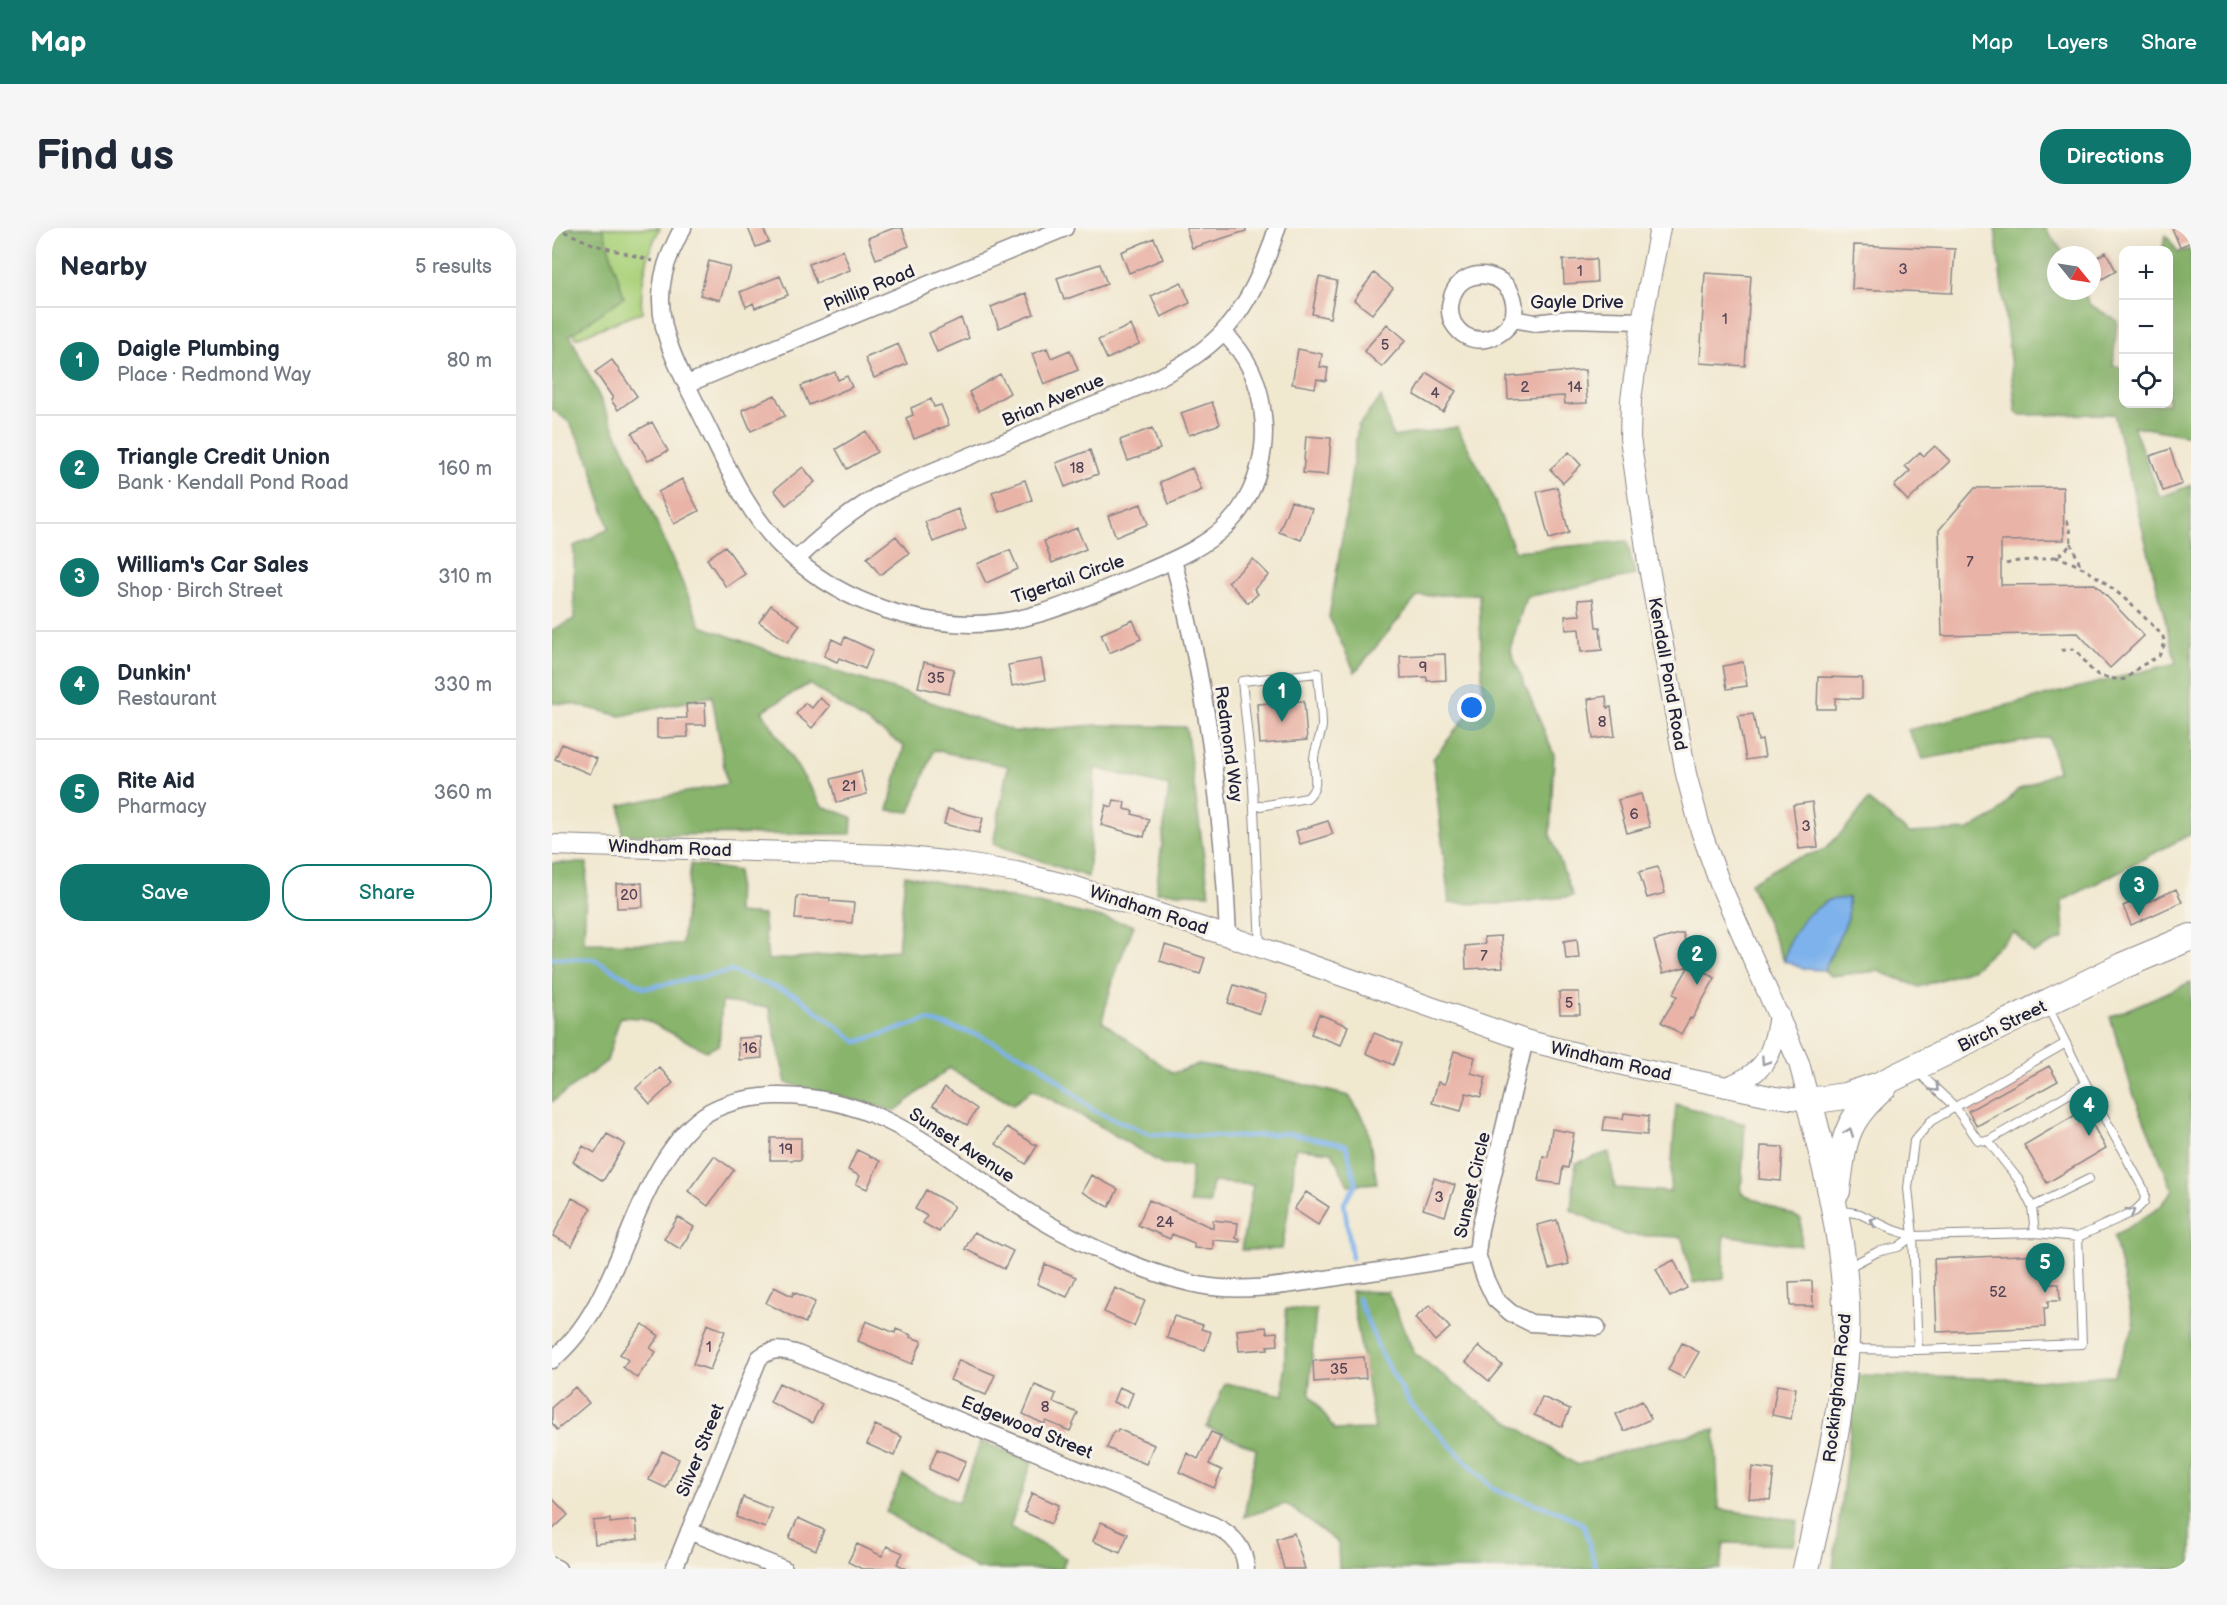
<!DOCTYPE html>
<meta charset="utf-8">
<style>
:root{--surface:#fff;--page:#f6f6f7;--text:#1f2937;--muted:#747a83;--line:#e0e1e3;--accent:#0f766e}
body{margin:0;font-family:"Balsamiq Sans",sans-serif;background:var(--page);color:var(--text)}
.controls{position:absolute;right:18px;top:18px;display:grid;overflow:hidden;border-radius:12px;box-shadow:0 6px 24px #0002}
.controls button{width:54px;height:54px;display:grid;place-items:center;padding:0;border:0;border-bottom:2px solid var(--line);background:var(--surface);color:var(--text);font:30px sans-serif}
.compass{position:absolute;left:1495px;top:18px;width:54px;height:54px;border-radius:50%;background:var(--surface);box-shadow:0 6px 24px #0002;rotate:120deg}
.you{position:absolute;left:920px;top:480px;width:21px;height:21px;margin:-15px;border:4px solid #fff;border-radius:50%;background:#1a73e8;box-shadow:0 0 0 9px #1a73e833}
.badge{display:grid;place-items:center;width:39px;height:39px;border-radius:50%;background:var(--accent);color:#fff;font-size:20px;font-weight:700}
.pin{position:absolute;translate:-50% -50px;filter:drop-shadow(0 2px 3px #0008)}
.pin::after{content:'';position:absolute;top:32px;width:21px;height:18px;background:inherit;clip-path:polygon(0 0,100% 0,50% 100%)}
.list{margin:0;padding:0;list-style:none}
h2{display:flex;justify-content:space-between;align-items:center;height:78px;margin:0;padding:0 24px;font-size:26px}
h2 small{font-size:20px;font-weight:400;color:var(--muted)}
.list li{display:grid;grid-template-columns:39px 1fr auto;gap:18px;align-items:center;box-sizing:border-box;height:108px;padding:0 24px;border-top:2px solid var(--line)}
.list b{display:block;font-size:22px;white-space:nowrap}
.list p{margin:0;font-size:20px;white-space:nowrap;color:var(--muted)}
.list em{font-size:20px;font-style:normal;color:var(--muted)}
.actions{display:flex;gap:12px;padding:18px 24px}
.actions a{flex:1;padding:14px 0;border:2px solid var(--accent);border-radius:24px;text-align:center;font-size:21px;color:var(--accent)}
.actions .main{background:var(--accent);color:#fff}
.icon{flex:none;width:33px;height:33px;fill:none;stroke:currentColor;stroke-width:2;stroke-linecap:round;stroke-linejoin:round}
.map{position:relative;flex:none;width:1639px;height:1341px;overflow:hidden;border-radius:24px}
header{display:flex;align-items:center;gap:36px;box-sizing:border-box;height:84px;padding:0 30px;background:var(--accent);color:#fff}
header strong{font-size:28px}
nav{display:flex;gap:33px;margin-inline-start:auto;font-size:21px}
.intro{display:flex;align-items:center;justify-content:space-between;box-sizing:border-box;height:144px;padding:0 36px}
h1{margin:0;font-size:42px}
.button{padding:15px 27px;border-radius:24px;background:var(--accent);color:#fff;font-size:21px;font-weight:700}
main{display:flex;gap:36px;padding:0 36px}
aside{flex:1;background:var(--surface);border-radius:24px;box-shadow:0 6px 24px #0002}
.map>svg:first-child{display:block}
</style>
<header>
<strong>Map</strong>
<nav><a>Map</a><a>Layers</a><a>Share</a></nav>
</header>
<div class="intro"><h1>Find us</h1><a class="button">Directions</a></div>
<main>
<aside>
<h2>Nearby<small>5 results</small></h2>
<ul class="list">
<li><span class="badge">1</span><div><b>Daigle Plumbing</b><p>Place · Redmond Way</p></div><em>80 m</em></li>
<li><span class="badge">2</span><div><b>Triangle Credit Union</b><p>Bank · Kendall Pond Road</p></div><em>160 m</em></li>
<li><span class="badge">3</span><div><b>William's Car Sales</b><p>Shop · Birch Street</p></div><em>310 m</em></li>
<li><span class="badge">4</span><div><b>Dunkin'</b><p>Restaurant</p></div><em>330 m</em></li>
<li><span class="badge">5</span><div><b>Rite Aid</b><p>Pharmacy</p></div><em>360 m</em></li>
</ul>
<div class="actions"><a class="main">Save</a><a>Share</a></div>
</aside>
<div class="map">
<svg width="1639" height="1341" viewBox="0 0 1639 1341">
<rect width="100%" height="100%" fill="#f7f3e8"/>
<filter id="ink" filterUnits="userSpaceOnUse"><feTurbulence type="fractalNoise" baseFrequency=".0167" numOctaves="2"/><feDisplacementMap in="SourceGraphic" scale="12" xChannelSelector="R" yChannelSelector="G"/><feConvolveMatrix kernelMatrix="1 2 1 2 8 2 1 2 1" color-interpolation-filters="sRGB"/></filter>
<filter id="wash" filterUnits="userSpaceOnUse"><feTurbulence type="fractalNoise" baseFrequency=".008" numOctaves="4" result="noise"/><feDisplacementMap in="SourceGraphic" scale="24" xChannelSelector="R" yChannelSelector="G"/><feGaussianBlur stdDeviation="1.35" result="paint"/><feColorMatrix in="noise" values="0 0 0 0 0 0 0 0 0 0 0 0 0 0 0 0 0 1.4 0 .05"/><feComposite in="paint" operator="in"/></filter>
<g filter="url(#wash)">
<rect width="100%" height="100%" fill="#f1e8d0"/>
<path fill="#abd27c" stroke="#667a5c" stroke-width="1.5" d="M0 0H108C96 20 87 60 90 84L24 110 0 47Z"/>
<path fill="#88b46c" stroke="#556b54" stroke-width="1.5" d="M0 0H51L72 69 18 107 82 242 149 398 218 423 350 464 464 504 544 497 634 499 657 666 604 664 617 558 543 540 536 649 441 616 456 538 382 522 358 584 336 582 352 518 257 456 210 483 270 578 300 589 299 606 70 607 69 577 175 556 160 468 69 488 21 476 0 475V402L22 391V318L57 301 38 234 18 195 0 181Z
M1443 0H1493L1513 27H1504V63H1532L1537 76 1565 93 1561 138 1571 139 1572 176H1616V22H1610L1614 7 1626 24 1639 21V208L1581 198 1608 269 1639 257V606L1510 673 1512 710 1481 725 1462 704 1421 741 1367 759 1326 743 1278 748 1272 742 1296 690V670L1238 712 1232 733 1198 655 1236 633 1272 622 1297 597 1316 572 1357 605 1417 602 1444 587 1465 562 1506 543 1497 509 1371 531 1356 502 1624 435 1562 186 1467 187 1464 184Z
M829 169 841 209 905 199 935 255 963 323 1075 313 1083 347 974 369 958 421 1002 527 998 606 1021 668 951 676 897 675 881 531 931 467 927 366 866 368 803 444 777 389 794 286 806 198Z
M0 635H35L32 715 130 716 139 636 186 643 185 685 211 687 216 732 346 722 353 647 582 697 562 748 550 793 621 845 647 836 721 849 797 868 815 897 825 955 796 957 780 924 743 920 741 951 730 1021 689 1022 701 957 660 954 658 976 638 975 639 938 612 937 543 895 480 861 461 877 397 840 343 883 234 855 217 779 170 774 167 817 154 823 90 790 68 789 55 833 0 874Z
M1639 754V1341H1281L1305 1147 1493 1152 1562 1147 1582 1098 1562 1008 1607 980 1621 963 1581 865 1558 789Z
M1124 876 1193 896 1189 965 1249 991V1018L1172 1007V1050L1141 1055 1130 1009 1073 1007 1019 982 1024 935 1057 924 1063 960 1118 964Z
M799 1063 836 1064 862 1125 932 1178 1025 1237 1095 1216 1163 1201 1167 1281 1246 1293 1242 1317 1172 1315 1168 1341H787L786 1315 734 1276 692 1289 704 1221 655 1199 673 1155 732 1167 734 1081H764L757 1165 783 1202 823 1201Z
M429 1213 480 1234 458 1299 514 1330 510 1341H424L334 1284 351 1247 406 1275Z"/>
<path fill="#7eb2ec" stroke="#506a94" stroke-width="1.5" d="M1296 670V690L1272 742 1252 741 1232 733 1238 712 1254 688 1277 672Z"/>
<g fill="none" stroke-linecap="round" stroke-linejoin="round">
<path stroke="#7eb2ec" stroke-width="4.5" d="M0 730 41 731 93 760 179 743 244 767 305 814 375 792 426 807 486 835 542 883 598 906 686 909 734 905 794 917 804 956 792 975 800 1030
M806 1070 829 1126 858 1176 901 1220 943 1262 1008 1284 1032 1297 1044 1341"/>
</g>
<g id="blocks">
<path fill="#e9b4a7" d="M196 0H211L217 14 204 19Z
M342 0H350L357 18 324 31 316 10Z
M634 0H694V3L640 20Z
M1620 0H1639V14L1628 19Z
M602 10 611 31 577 45 569 24Z
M1302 17 1403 21 1400 65 1300 61Z
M291 22 298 42 264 55 257 36Z
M1554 24 1564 43 1540 57V32Z
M1044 31 1045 54 1012 56 1011 32Z
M157 33 178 39 168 72 148 67Z
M548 36 555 56 512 72 505 50Z
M822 45 841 60 820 86 802 72Z
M1153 45 1199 48 1193 138 1148 135Z
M228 48 236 67 203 80 201 75 194 79 188 64Z
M767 49 785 53 778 90 760 86Z
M629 54 638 75 609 89 599 68Z
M474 65 482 86 447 100 439 79Z
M409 90 417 110 385 124 377 105Z
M835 96 854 112 830 139 812 123Z
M579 97 587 116 555 131 546 112Z
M346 116 355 136 322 150 313 130Z
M495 120 499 130 518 122 526 142 492 156 480 126Z
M746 121 770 126 768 139 776 140 774 153 765 151 763 160 740 156Z
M60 132 85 168 66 182 59 172 61 170 43 144Z
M1033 142 1035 175 1013 176 1012 168 956 171 955 149Z
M283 144 286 152 295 148 300 159 257 177 249 158Z
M875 145 904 163 891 184 862 167Z
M448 146 458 165 427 183 417 164Z
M223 167 233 188 199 203 190 182Z
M379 171 382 179 389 177 397 197 362 211 354 190 361 187 359 180Z
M660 174 668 196 637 207 629 185Z
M100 194 116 223 96 233 80 205Z
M600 200 608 221 576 233 568 212Z
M314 203 325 224 295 241 284 221Z
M754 208 779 210 776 247 751 245Z
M1383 218 1398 233 1356 273 1342 258 1358 243 1353 238 1368 224 1372 228Z
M1618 221 1630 256 1611 263 1598 228Z
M538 222 546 246 513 259 504 235Z
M1017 224 1029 237 1011 255 998 241Z
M251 239 263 254 234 277 222 262Z
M640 240 650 262 617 276 608 254Z
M130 251 147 283 122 296 106 264Z
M473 252 480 272 447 284 440 264Z
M1005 259 1017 305 997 311 985 264Z
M1511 259 1512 312 1449 313V357L1543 356 1592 408 1558 440 1526 405 1390 408 1387 302 1423 260Z
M739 273 760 281 749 312 727 304Z
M589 276 596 296 564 309 556 288Z
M406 281 414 301 381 314 373 294Z
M525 300 534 321 500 335 492 313Z
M344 308 357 325 328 347 315 330Z
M173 318 193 346 174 359 155 331Z
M458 322 466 341 434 355 425 336Z
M701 331 717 347 702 361 706 366 696 375 676 354Z
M1041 371 1044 399H1048L1050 422 1029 424 1027 401 1014 402 1013 388 1028 387 1026 372Z
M219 377 248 397 236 414 207 394Z
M581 392 589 411 557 425 549 406Z
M293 409 321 422 313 441 287 430 285 434 272 428 280 411 290 416Z
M893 426 894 452 875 453V449L849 450 848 428Z
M489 431 493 452 460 458 456 437Z
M372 434 402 441 397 466 366 459Z
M1191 434 1195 458 1175 461 1171 438Z
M1266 449 1310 450V471L1283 470V481H1265Z
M1054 468 1055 480 1059 479 1063 508 1041 511 1036 471Z
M268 470 278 478 260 500 244 486 253 475 260 480Z
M752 473 755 512 708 516 705 476Z
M153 475 154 497H135L136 509 105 510V491L135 490 134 476Z
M1201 486 1206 513 1210 512 1213 529 1194 532 1186 488Z
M10 516 45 531 38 546 3 531Z
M309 543 315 566 285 574 279 551Z
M1089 566 1098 599 1075 605 1066 572Z
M562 572 573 574 572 581 581 583 580 586 597 591 592 609 549 597 554 577 560 579Z
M1260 574 1266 619 1247 621 1241 577Z
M396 581 431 590 427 605 392 596Z
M776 593 781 606 748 616 744 603Z
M1106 639 1113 665 1095 670 1087 644Z
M90 655 91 679 65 680 64 656Z
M1624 661 1630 674 1579 697 1571 678 1589 670 1592 676Z
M245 668 278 670V673L302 675 300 695 243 691Z
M1131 705 1139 735 1163 750 1140 791 1138 790 1129 806 1109 794 1125 768 1121 766 1137 738 1111 745 1102 713Z
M949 708 951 739 914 741 913 718 933 716 932 709Z
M1025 711 1027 730 1014 731 1012 713Z
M613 717 653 730 648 746 608 733Z
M682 757 714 767 708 786 676 775Z
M1007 764H1027L1028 786H1008Z
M767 786 796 798 789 817 759 806Z
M822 805 850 816 841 837 814 825Z
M209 809 210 830 187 832 186 810Z
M902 823 923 829 919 845 934 849 929 869 914 865 909 883 880 875 886 854 893 856Z
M1497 838 1506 853 1425 898 1416 883Z
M107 839 121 855 98 876 84 860Z
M393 859 425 881 415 897 381 877Z
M1532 882 1554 920 1495 955 1472 917Z
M1072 885 1097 888 1095 907 1051 903 1053 889 1071 891Z
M455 899 485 918 474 936 444 916Z
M1000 901 1022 905 1016 940 1011 939 1008 956 987 953 991 928 996 929Z
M55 906 73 916 51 953 21 934 31 918 43 925Z
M219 910H249V932H218Z
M1209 918 1231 919 1229 953 1207 951Z
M305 922 328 933 315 961 304 956 308 948 296 942Z
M162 928 182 942 156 978 136 963Z
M539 947 566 961 557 979 530 964Z
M882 950 903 957 893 988 871 981Z
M374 962 402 978 387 1004 371 995 375 988 363 981Z
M754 964 777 979 766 997 742 981Z
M20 970 39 980 20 1018 1 1008Z
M597 972 661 1000V992L686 995 684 1010 688 1012V1014L661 1012V1021L642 1020V1015L620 1006 618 1011 586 997Z
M126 989 142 999 128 1021 112 1011Z
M1005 992 1017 1036 997 1041 985 997Z
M422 1004 461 1023 452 1041 413 1021Z
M1490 1026 1491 1044H1495V1056H1507L1508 1073H1496V1080H1492L1493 1099 1385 1104 1382 1031Z
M1122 1032 1135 1060 1118 1069 1104 1041Z
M493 1036 524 1049 515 1069 485 1056Z
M1260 1053 1261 1078H1238L1237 1054Z
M222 1059 240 1068 242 1064 263 1074 253 1095 214 1075Z
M563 1060 593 1073 582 1098 552 1084Z
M878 1077 898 1100 883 1113 863 1090Z
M622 1088 651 1097 649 1101 659 1104 653 1122 615 1110Z
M314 1093 343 1105 344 1101 359 1107 358 1109 370 1113 360 1136 306 1113Z
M91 1096 107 1108 98 1120 104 1124 85 1150 71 1139 76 1132 68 1126Z
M155 1096 173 1103 158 1142 141 1136Z
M714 1099 715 1105 725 1104 726 1117 715 1118 716 1121 687 1123 685 1102Z
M1130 1115 1147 1124 1132 1150 1116 1142Z
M927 1118 950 1137 937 1153 914 1134Z
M812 1129 814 1150 762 1154 761 1133Z
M407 1132 443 1147 434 1167 398 1152Z
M227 1155 270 1176 260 1195 218 1174Z
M483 1157 504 1166 501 1174 526 1185 518 1203 494 1193 492 1196 471 1186Z
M1225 1157 1244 1160 1239 1191 1220 1187Z
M23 1159 37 1175 5 1202 0 1195V1179Z
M567 1159 581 1165 575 1180 561 1174Z
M990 1169 1018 1181 1010 1199 982 1187Z
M1090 1173 1099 1191 1072 1203 1064 1186Z
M323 1197 350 1209 342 1228 315 1216Z
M566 1201 602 1217 594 1236 555 1220 562 1203 565 1204Z
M659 1204 669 1208 657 1236 670 1242 662 1260 627 1244 635 1225 646 1231Z
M385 1221 414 1233 405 1254 377 1241Z
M110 1223 127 1231 114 1260 97 1252Z
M1200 1239 1222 1242 1218 1272 1197 1270Z
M480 1265 507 1277 499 1296 472 1284Z
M191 1269 220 1281 213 1300 184 1289Z
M0 1270 16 1287 0 1302Z
M246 1290 272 1302 264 1322 237 1310Z
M58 1291V1295L84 1292 86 1311 43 1316 41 1293Z
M549 1294 576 1306 568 1325 541 1313Z
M742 1305 753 1341H732L724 1311Z
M305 1316 330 1328 335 1318 351 1325 345 1336 355 1341H310L296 1334Z"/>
</g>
</g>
<g filter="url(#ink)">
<use href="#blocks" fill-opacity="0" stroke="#8a8586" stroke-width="1.5"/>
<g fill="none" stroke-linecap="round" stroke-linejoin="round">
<defs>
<path id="service" d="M702 579 755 570C769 558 761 547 762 530 763 519 769 509 770 498 770 481 767 462 766 445L690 453 701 558 708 719
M1364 842 1403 879 1426 912 1436 913 1466 951 1480 979 1483 1005
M1436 913 1534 856
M1480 979 1537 951
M1286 982 1308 986 1339 1001 1361 1008 1483 1005 1526 1009 1583 983 1592 974 1593 967 1591 960 1534 856 1495 777
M1295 1040 1325 1024 1346 1019 1361 1008
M1296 1121 1366 1122 1530 1116 1526 1009
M1366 1122 1361 1008 1356 960 1362 913 1379 893 1514 815"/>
<path id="minor" d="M131 0C126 7 123 16 119 24 93 84 122 130 148 184 173 233 194 286 234 323 284 370 349 394 417 396 473 397 525 373 575 352 614 335 661 319 687 283 706 257 715 220 711 188 708 154 696 128 671 104
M961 91C973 44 907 30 899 73 897 80 898 88 901 95 916 121 948 114 961 91L983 95 1017 91 1090 93
M135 156 513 0
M244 332C273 304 302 280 338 261 397 237 456 212 515 188 568 166 630 147 671 104 697 76 714 36 725 0
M621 332C654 455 671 582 676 708
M973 812 928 1001 925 1026 933 1050 943 1071 959 1085 979 1095 1045 1099
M0 1132C61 1081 72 993 115 928 127 910 139 895 157 884 176 873 200 869 222 868 336 865 400 939 491 993 533 1018 599 1047 647 1057 693 1066 740 1056 786 1049 833 1042 879 1036 925 1026
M137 1303 232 1341
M0 1338 6 1341
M122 1341 207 1130C220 1120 228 1121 243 1125L661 1297C680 1306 693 1319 694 1341"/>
<path id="tertiary" d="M0 617 338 627 401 634 464 644 524 659 676 708 973 812 1079 839 1223 869 1257 873 1247 835 1168 656 1149 603 1134 546 1096 334 1078 210 1079 172 1090 93 1108 0
M1174 859C1214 845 1221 827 1227 787"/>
<path id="primary" d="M1285 963C1292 913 1291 894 1332 859
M1254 1341C1273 1258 1298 1160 1294 1075 1291 1006 1274 939 1257 873L1293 868 1327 857 1570 738 1639 709"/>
</defs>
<use href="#service" stroke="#8a8586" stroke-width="10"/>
<use href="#minor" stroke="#8a8586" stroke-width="19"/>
<use href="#tertiary" stroke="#8a8586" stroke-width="22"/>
<use href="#primary" stroke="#8a8586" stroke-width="28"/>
<path stroke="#8a8586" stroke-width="3" stroke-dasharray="4.5 4.5" stroke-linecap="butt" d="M4 0 43 17 101 33
M1519 315 1529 339
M1503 329C1540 337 1581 377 1607 404L1611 409 1613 415 1607 428 1587 439 1574 451 1568 452 1548 448 1540 443 1526 424 1521 421 1505 423
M1454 336C1476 328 1506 338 1519 315L1518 299 1513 289"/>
<use href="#service" stroke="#fff" stroke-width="8"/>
<use href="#minor" stroke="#fff" stroke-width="16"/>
<use href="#tertiary" stroke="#fff" stroke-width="20"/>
<use href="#primary" stroke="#fff" stroke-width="26"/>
</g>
<defs><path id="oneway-chevron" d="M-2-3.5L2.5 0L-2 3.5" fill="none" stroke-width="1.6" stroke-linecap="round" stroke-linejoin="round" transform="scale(1.5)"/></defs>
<g stroke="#9c9ca7">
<use href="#oneway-chevron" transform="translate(1213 833) rotate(124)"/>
<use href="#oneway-chevron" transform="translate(1383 860) rotate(44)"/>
<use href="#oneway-chevron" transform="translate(1297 904) rotate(-69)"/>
<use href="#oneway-chevron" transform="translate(1579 984) rotate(-31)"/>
<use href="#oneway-chevron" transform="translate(1322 993) rotate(-154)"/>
</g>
</g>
<g text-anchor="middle" stroke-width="6" stroke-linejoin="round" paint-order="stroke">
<g font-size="15" fill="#544656">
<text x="1351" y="46">3</text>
<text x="1028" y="48">1</text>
<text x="1173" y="96">1</text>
<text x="833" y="122">5</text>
<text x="973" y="164">2</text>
<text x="1023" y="164">14</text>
<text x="883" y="170">4</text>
<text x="525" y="245">18</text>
<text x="1418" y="339">7</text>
<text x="871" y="444">9</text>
<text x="384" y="455">35</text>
<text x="1050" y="499">8</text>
<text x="297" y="563">21</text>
<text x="1082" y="591">6</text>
<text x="1254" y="603">3</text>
<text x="77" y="672">20</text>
<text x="932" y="733">7</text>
<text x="1017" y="780">5</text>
<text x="198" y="825">16</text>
<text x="234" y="926">19</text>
<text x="887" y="974">3</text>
<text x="613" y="999">24</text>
<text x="1446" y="1069">52</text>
<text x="157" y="1124">1</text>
<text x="787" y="1146">35</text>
<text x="493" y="1184">8</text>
</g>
<g font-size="18" fill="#22223b" stroke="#f7f3e8">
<text transform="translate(317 60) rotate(-22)" y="6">Phillip Road</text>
<text x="1025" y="80">Gayle Drive</text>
<text transform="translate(501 172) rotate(-23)" y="6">Brian Avenue</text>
<text transform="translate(516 351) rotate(-19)" y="6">Tigertail Circle</text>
<text transform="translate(1116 446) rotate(80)" y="6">Kendall Pond Road</text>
<text transform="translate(677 516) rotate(82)" y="6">Redmond Way</text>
<text transform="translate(118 620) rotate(2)" y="6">Windham Road</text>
<text transform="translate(597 682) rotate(18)" y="6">Windham Road</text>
<text transform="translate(1450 798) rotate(-26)" y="6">Birch Street</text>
<text transform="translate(1059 833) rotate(13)" y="6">Windham Road</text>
<text transform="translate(410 917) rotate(33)" y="6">Sunset Avenue</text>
<text transform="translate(920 957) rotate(-77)" y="6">Sunset Circle</text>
<text transform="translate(1285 1160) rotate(-84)" y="6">Rockingham Road</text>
<text transform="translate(475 1199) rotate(22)" y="6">Edgewood Street</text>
<text transform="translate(148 1222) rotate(-68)" y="6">Silver Street</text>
</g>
</g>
</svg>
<div class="controls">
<button>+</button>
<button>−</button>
<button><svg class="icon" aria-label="locate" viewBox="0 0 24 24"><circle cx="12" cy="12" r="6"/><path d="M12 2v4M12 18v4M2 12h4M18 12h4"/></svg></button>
</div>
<svg class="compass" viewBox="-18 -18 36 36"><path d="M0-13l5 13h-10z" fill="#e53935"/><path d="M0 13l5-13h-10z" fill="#747a83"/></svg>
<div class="you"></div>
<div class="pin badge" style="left:730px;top:494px">1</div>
<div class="pin badge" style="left:1145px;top:757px">2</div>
<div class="pin badge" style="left:1587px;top:688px">3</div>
<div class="pin badge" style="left:1537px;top:908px">4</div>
<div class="pin badge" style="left:1493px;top:1065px">5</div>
</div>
</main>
